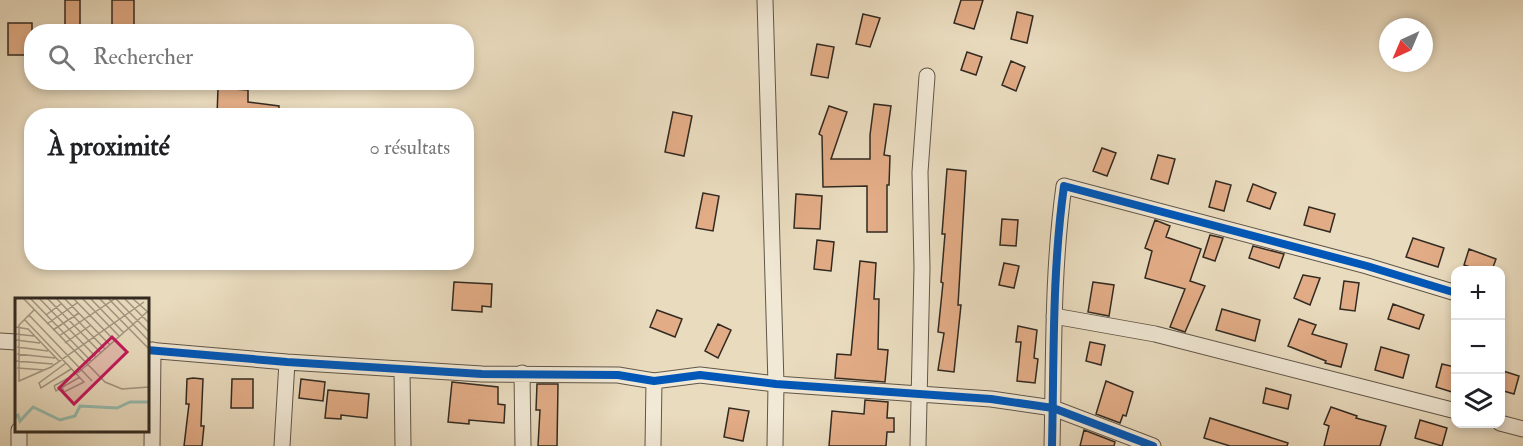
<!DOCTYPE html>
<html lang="fr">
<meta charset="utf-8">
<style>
:root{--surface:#fff;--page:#f6f6f6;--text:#202124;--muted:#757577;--line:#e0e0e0}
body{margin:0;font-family:"IM FELL Double Pica",serif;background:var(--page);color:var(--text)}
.controls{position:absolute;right:18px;bottom:18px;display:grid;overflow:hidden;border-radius:12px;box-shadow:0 3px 9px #0003}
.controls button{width:54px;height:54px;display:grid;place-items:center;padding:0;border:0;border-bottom:2px solid var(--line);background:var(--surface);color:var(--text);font:30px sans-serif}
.compass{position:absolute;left:1379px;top:18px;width:54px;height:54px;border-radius:50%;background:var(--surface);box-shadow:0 3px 9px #0003;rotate:224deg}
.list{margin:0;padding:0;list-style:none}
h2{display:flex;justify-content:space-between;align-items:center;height:78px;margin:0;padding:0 24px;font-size:26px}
h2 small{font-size:20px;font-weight:400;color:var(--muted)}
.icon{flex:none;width:33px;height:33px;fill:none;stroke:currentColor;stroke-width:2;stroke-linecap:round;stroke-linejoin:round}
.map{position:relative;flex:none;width:1523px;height:446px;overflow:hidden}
.search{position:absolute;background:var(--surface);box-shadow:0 3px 9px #0003;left:24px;top:24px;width:450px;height:66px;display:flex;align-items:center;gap:15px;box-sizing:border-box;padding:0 21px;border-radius:24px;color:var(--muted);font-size:22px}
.panel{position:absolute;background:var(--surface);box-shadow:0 3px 9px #0003;left:24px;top:108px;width:450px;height:162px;border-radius:24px}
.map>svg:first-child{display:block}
</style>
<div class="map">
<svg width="1523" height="446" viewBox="0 0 1523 446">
<rect width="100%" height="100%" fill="#e9dbbe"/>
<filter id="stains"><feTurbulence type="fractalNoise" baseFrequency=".00333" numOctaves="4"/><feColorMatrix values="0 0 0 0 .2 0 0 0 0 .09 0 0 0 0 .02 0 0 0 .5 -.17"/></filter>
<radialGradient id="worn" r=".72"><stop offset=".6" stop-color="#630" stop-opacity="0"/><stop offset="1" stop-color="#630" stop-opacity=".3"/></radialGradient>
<path fill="#e2ac86" stroke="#322a21" stroke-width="1.5" d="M65 0H80V32H65Z
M112 0H134V32H112Z
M961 0H983L974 29 954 23Z
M1017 12 1033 16 1027 43 1011 39Z
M863 14 880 18 870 47 856 44Z
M8 23H32V55H8Z
M817 44 834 47 828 78 811 75Z
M967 52 982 57 976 75 961 70Z
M1011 61 1025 67 1016 91 1002 85Z
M218 88 248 90V102L279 106V116H217Z
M874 104 891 106 884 155 890 156 889 185H887V232H867V186L823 187 822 136 819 134 829 106 847 112 831 159H870V135Z
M673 112 692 116 684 156 665 152Z
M1102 148 1116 153 1107 176 1093 171Z
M1158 155 1175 159 1168 184 1151 179Z
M947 169 966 171 958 305H961L954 372 938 370 944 333 938 332 943 283 941 282 945 234H942Z
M1216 181 1231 185 1224 211 1209 207Z
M1253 184 1276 193 1270 209 1247 201Z
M703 193 719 196 713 231 696 228Z
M796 194 822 196 820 229 794 228Z
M1309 207 1335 214 1330 232 1304 225Z
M1002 219 1018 220 1016 246 1000 245Z
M1155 220 1170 226 1166 237 1201 249 1190 281 1205 286 1185 332 1170 327 1185 289 1145 278 1152 251 1145 248Z
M1210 235 1223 238 1215 261 1203 257Z
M1413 238 1444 248 1438 267 1406 257Z
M817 240 834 242 831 271 814 269Z
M1253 246 1284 254 1279 268 1249 258Z
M1469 249 1496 259 1492 270H1479L1464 265Z
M860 261 876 263 874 299H879L878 349 888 350 885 382 835 378 837 354 851 355Z
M1004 263 1019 266 1014 288 999 285Z
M1303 275 1320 278 1310 305 1294 298Z
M1344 281 1359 283 1355 311 1340 309Z
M454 282 492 284 491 307 482 306V312L452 310Z
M1093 282 1114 285 1109 316 1088 312Z
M1393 304 1424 315 1419 329 1388 319Z
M1222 309 1260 320 1255 341 1216 330Z
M657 310 682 319 675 337 650 327Z
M1299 319 1316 325 1312 334 1347 344 1341 367 1325 363 1326 361 1288 346Z
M718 324 731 330 718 358 705 351Z
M1018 326 1037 330 1034 358 1038 359 1035 383 1017 381 1021 342H1016Z
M1090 342 1105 345 1101 365 1086 361Z
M1381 347 1409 355 1403 378 1375 370Z
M1442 364 1455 367V393L1436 387Z
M1500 370 1519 376 1514 394 1500 390Z
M193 378 203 379 201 426H204L202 446H184L189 404H186L187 379Z
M232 379H253V408H231Z
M301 379 325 382 323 401 299 398Z
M1106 381 1133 392 1126 416 1123 415 1120 423 1096 414Z
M452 382 498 387V404L505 405 504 423 469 420V424L448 422Z
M537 384H558L557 446H538L540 410H536Z
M1266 388 1291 395 1288 409 1263 403Z
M328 390 369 394 367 418 341 415V419L325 418Z
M865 400 888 402 887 418H894V432H887L886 446H829L832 411 864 414Z
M1331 407 1357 416 1356 418 1386 426 1380 446H1324L1329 426 1324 424Z
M729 408 749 411 743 441 724 437Z
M1210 418 1288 443 1287 446H1230L1204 438Z
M1420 420 1447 428 1442 446 1415 438Z
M1084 430 1115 442 1114 446H1080Z"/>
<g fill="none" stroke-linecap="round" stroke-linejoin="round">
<defs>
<path id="minor" d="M765 0 776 384 775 446
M1054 316 1155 334 1456 411
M0 341 16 342
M147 350 287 362 482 374 618 375 654 381 700 375 776 384 991 399 1053 408 1153 446
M402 370 403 446
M522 373 523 446
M1500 423 1523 429
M19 430V446
M152 446 153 350
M282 446 287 362
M653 446 654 381
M918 446 922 268 920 172 927 76
M1052 446C1054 359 1052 272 1064 186L1367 266 1456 293"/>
</defs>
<use href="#minor" stroke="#605648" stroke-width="17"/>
<use href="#minor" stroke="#f1e8d5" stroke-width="15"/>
<defs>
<path id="cycleway" d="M147 350 287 362 482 374 618 375 654 381 700 375 776 384 991 399 1053 408 1153 446
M1052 446C1054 359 1052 272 1064 186L1367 266 1456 293"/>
</defs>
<use href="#cycleway" stroke="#f1e8d5" stroke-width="11"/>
<use href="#cycleway" stroke="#0057b8" stroke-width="8"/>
</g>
<g transform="translate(15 298)">
<rect width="134" height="134" fill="#e9dbbe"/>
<path fill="none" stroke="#97bbae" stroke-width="3" d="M0 119 3 117 5 123 18 109 45 122 60 118 65 108 102 110 115 104H134"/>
<path fill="none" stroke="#a0947f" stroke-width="1.5" d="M8 0 90 84 107 91 134 89M15 0 76 63M24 0 81 59M32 0 86 55M41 0 90 51M49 0 95 47M58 0 100 43M67 0 105 39M75 0 109 35M84 0 134 51M93 0 134 43M109 0 134 25M117 0 134 15M101 1 134 34M19 12 4 27V83L36 69 129 4M14 17 77 83M31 17 46 6M9 21 69 84 49 94 47 89M32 26 62 5M0 29 13 31 44 63M38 32 64 15M0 36 19 38M44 38 101 0M0 42 25 45M50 45 76 27M2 49 33 53M2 56 40 60M1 63 38 66M51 65 24 85 26 90 56 71M2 70 30 72M39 88 64 74 132 14M39 88 41 93 65 79"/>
<path fill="#c2185b" fill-opacity="0.15" stroke="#c2185b" stroke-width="3" d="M97 39 112 54 59 106 44 90Z"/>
<rect width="134" height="134" fill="none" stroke="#322a21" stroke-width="3"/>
</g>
<rect width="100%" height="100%" filter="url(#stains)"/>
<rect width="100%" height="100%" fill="url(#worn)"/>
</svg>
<div class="controls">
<button>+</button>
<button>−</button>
<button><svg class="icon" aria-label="layers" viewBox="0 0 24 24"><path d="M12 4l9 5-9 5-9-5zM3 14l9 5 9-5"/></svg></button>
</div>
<svg class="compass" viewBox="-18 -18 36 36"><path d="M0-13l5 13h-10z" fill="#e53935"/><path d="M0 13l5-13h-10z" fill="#757577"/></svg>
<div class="search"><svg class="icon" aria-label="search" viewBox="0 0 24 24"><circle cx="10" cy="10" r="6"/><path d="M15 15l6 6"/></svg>Rechercher</div>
<section class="panel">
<h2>À proximité<small>0 résultats</small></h2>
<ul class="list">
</ul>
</section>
</div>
